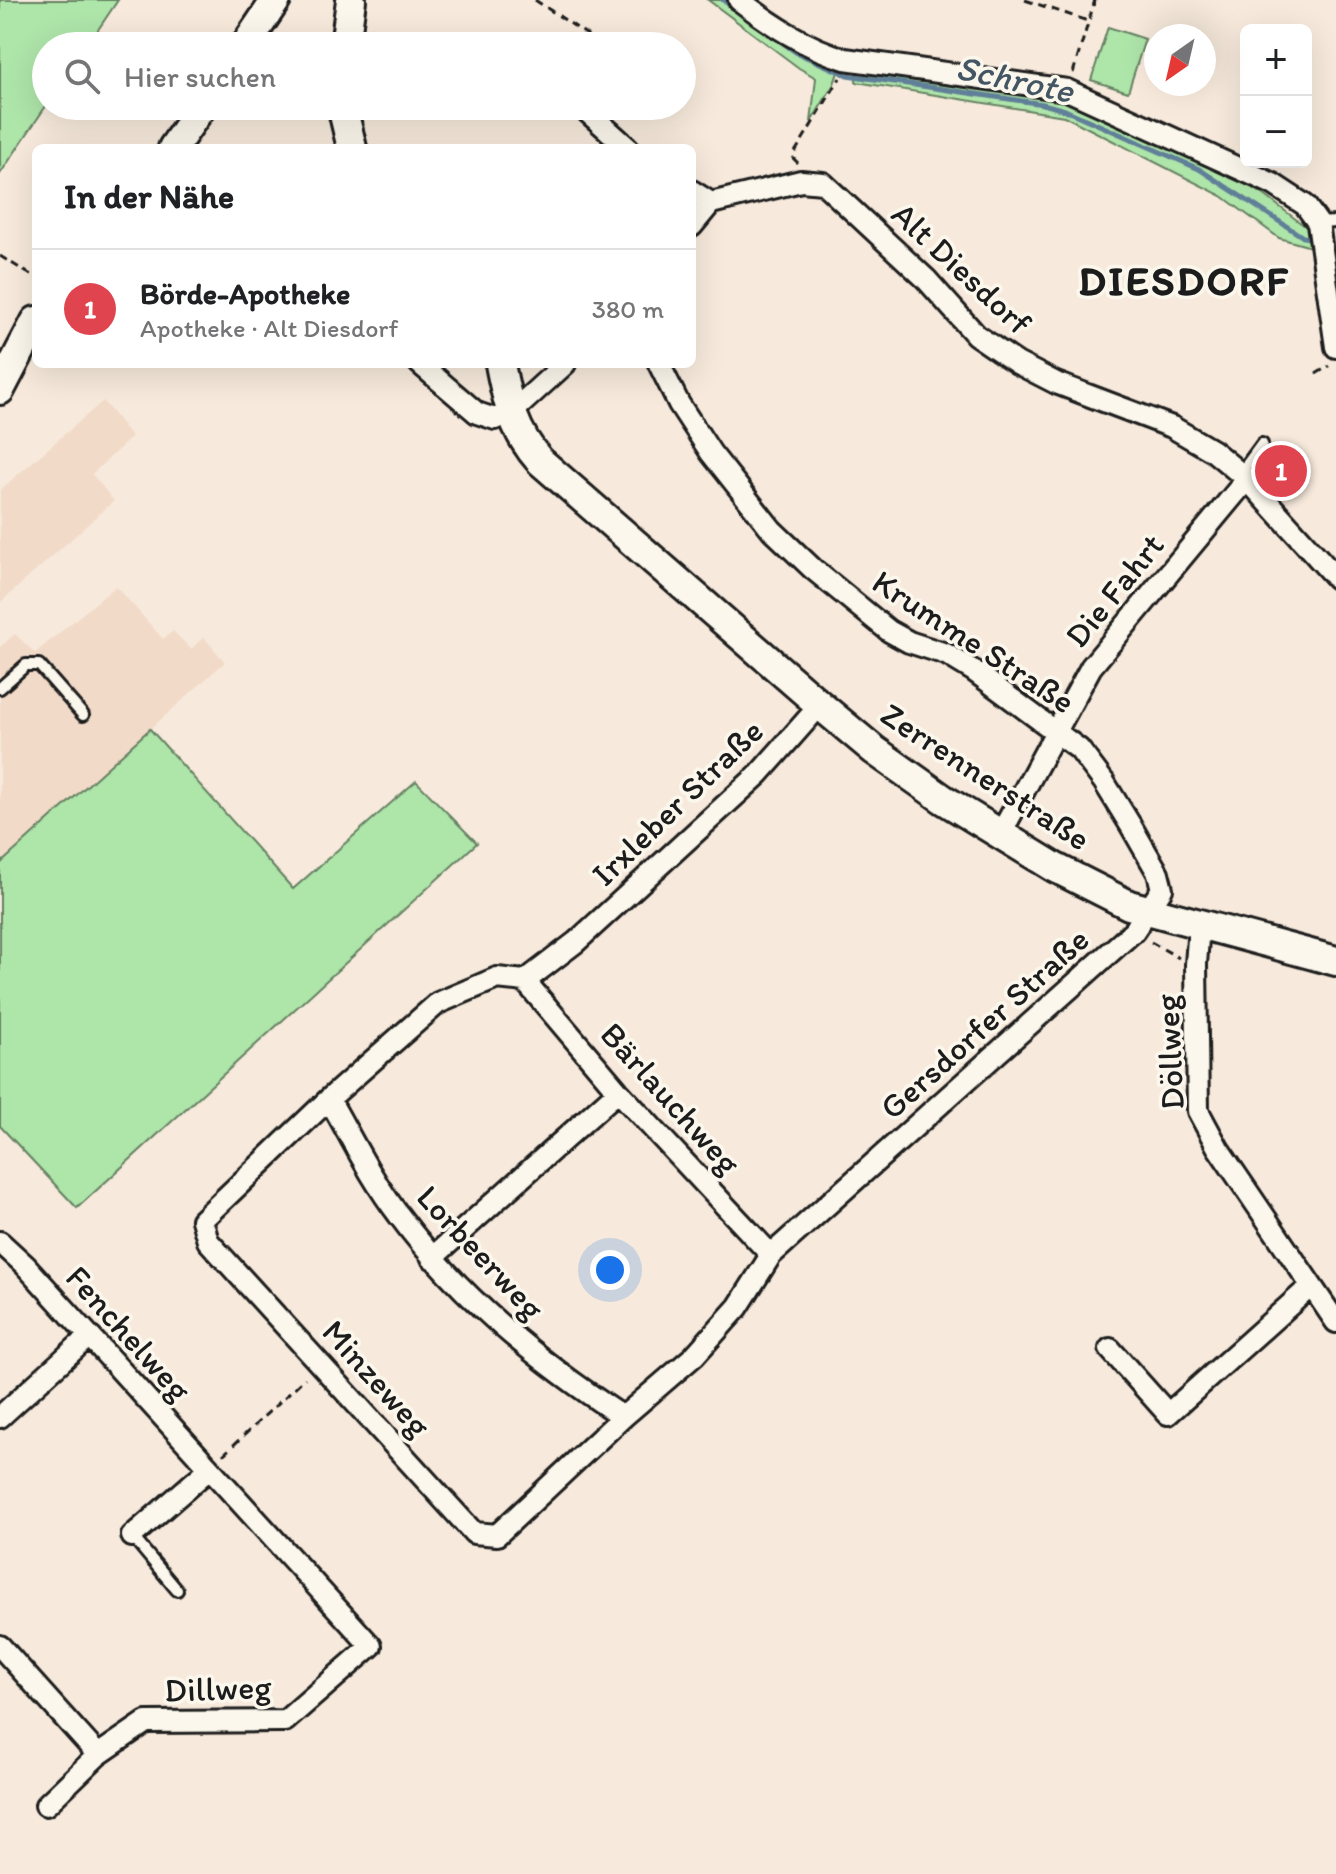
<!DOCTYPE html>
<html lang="de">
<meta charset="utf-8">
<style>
:root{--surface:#fff;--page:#f6f6f6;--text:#202124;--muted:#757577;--line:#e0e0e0;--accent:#c8321e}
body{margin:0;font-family:Itim,sans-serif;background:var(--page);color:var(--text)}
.controls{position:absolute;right:24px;top:24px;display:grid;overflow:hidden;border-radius:12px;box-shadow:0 8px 32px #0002}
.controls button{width:72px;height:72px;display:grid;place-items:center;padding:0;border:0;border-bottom:2px solid var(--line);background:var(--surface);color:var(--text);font:40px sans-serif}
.compass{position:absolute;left:1144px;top:24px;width:72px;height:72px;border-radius:50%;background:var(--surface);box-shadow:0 8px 32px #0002;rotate:214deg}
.you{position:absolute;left:610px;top:1270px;width:28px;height:28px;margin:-20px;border:6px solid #fff;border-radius:50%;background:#1a73e8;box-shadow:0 0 0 12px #1a73e833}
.badge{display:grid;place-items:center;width:52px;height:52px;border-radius:50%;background:var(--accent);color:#fff;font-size:26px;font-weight:700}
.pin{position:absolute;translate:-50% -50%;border:4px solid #fff;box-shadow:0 2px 8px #0006}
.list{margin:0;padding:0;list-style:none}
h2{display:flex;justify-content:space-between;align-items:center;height:104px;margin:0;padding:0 32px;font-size:34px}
h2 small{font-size:26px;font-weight:400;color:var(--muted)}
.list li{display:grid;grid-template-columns:52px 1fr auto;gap:24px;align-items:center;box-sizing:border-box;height:120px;padding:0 32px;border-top:2px solid var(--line)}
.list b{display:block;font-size:30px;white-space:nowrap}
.list p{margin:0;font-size:26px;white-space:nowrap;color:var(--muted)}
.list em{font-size:26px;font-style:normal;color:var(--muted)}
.icon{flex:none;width:44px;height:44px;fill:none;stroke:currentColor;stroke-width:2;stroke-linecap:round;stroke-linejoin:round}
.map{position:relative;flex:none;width:1336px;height:1874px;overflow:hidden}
.search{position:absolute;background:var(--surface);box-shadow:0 8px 32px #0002;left:32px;top:32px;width:664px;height:88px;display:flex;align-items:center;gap:20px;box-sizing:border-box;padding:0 28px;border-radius:44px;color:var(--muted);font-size:30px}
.panel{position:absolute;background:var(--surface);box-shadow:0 8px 32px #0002;left:32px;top:144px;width:664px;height:224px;border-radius:12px}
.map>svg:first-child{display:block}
</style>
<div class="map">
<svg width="1336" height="1874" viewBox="0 0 1336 1874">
<rect width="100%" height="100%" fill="#f7eadc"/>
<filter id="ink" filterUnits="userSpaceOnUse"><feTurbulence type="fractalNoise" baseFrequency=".0125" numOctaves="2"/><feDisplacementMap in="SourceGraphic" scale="16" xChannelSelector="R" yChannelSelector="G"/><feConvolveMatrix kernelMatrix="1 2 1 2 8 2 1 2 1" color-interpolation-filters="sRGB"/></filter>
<g filter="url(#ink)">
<path fill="#f2dac8" d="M103 401 132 437 92 474 114 501 0 603V490Z
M116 586 163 639 173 631 191 649 204 637 225 662 0 864V647L15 634 35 653Z"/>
<path fill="#aee5a9" stroke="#658062" stroke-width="2" d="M0 0H118L87 46H46V106L0 174Z
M708 0H729L789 45 839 69 834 84 811 122 816 78 799 68Z
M1108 27 1145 39 1128 92 1091 80Z
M857 67 1067 100 1205 161 1263 194 1306 227 1311 247 1279 238 1222 196 1064 116 856 82Z
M150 729 293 889 416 781 477 843 77 1208 0 1126V864Z"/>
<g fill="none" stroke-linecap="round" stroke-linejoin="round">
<path stroke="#607f98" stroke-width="5" d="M723 0 737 10
M765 30 797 53 847 75 1043 104 1065 110 1199 169 1303 237 1315 239"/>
<defs>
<path id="service" d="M1318 223 1336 222
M1240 474 1262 444
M0 688 26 665H39L83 715
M132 1536 177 1590"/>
<path id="minor" d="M739 0C772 25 805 47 845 59L1067 90 1273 184 1305 205 1318 223 1336 347
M581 106 628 148
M692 191 711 203
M692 226 711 203 801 181 823 183 926 279 976 335 1017 363 1056 383 1172 427 1213 451 1247 479 1336 578
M420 364 477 413 495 419 510 414 565 364
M659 364 679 404 711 453 772 530 813 569 889 631 909 642 946 654 974 671 1079 749 1104 782 1131 826 1158 873 1162 889 1134 931 771 1255 738 1307 694 1356 623 1417 497 1535 474 1533 208 1241 202 1220 329 1099 438 1003 497 978 525 981 576 942 759 774 820 705
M1000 835 1091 667 1247 479
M1199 926 1196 964 1198 1111 1218 1148 1336 1322
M525 981 618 1091 771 1255
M329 1099C351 1137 371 1179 398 1214 459 1297 538 1361 623 1417
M0 1242 25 1265 371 1646 285 1721 146 1722 98 1755 0 1646
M432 1258 618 1091
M1110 1349 1168 1414 1311 1286
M0 1417 89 1336
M132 1536 209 1469
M46 1805 98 1755"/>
<path id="secondary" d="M245 46 276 0
M345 46 351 0
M342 106 352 148
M173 148 202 106
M500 364C507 401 514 432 540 461L820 705 874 750 943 799 1054 867 1129 905 1336 961
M0 390 36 321"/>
</defs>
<use href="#service" stroke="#1c1c1c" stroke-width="16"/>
<use href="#minor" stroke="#1c1c1c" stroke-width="26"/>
<use href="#secondary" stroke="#1c1c1c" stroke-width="34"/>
<path stroke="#1c1c1c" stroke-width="3" stroke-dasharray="8 6" stroke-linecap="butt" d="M535 0 589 36
M1025 0 1088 21
M1073 73 1095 0
M798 163 792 157 840 78
M0 256 36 278
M1316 374 1329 366
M1151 942 1179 958
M223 1455 305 1378"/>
<use href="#service" stroke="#fbf7ec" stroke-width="10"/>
<use href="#minor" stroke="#fbf7ec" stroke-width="20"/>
<use href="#secondary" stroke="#fbf7ec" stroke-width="28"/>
</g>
</g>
<g text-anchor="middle" stroke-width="7" stroke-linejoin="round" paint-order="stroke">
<g font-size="34" fill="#1c1c1c" stroke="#fbf7ec">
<text transform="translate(962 268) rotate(43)" y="12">Alt Diesdorf</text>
<text transform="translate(1114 590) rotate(-51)" y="12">Die Fahrt</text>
<text transform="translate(974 641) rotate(33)" y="12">Krumme Straße</text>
<text transform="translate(986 776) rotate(33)" y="12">Zerrennerstraße</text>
<text transform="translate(677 802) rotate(-44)" y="12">Irxleber Straße</text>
<text transform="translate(984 1023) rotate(-42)" y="12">Gersdorfer Straße</text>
<text transform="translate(1169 1052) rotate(-93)" y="12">Döllweg</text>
<text transform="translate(671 1098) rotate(48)" y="12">Bärlauchweg</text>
<text transform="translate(481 1252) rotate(47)" y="12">Lorbeerweg</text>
<text transform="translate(129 1333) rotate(48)" y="12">Fenchelweg</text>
<text transform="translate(377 1378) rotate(48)" y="12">Minzeweg</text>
<text transform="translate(218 1688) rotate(-2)" y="12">Dillweg</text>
</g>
<g font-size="36" font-style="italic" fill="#445664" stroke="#fbf7ec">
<text transform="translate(1015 78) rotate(12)" y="13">Schrote</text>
</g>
<g font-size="42" font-weight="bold" letter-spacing="2" fill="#1c1c1c" stroke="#fbf7ec">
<text x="1184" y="295">DIESDORF</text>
</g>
</g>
</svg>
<div class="controls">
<button>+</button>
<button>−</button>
</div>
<svg class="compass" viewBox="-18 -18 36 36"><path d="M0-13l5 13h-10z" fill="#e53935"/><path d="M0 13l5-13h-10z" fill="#757577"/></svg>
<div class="you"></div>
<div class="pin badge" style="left:1281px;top:471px;background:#e0444e">1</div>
<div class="search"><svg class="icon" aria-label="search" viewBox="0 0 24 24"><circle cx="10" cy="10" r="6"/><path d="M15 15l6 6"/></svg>Hier suchen</div>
<section class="panel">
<h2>In der Nähe<small></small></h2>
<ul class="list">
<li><span class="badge" style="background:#e0444e">1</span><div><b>Börde-Apotheke</b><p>Apotheke · Alt Diesdorf</p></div><em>380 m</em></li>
</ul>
</section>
</div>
